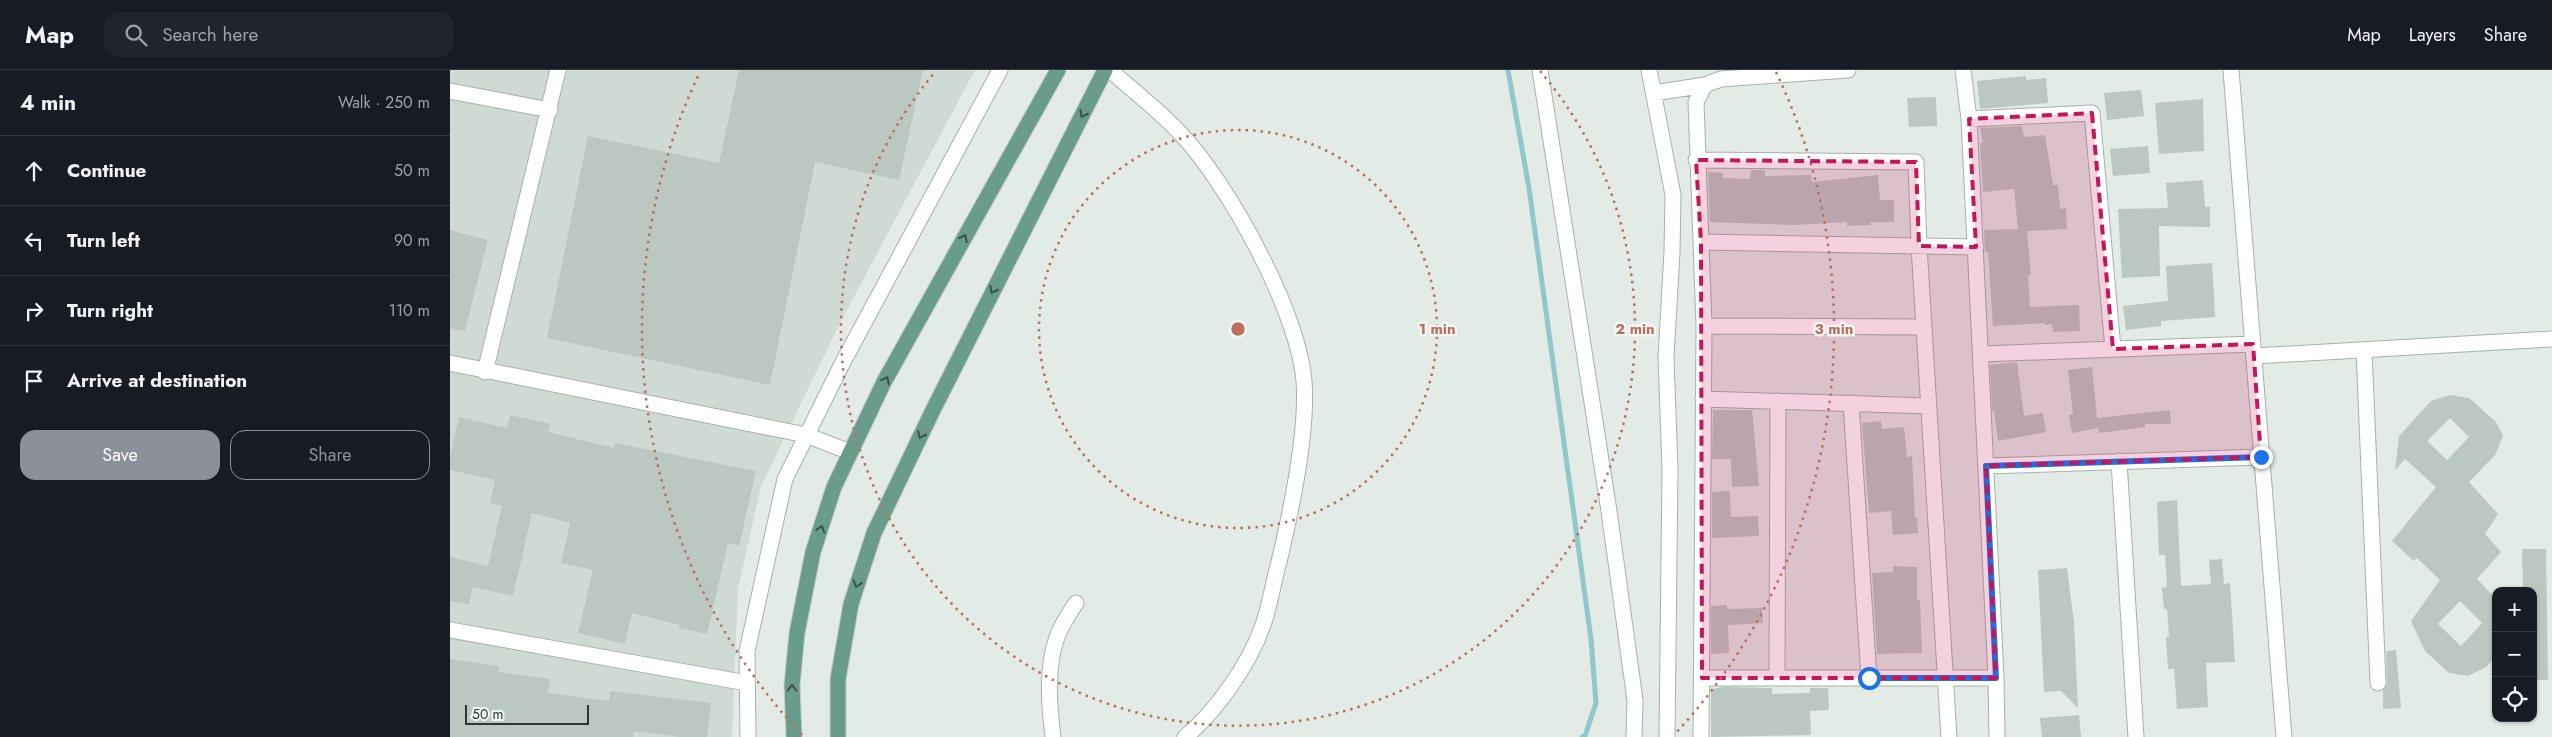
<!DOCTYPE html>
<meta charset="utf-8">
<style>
:root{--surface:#171b24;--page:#20242c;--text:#f1f3f6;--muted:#9ea1a6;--line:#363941;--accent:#8c9099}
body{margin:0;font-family:Jost,sans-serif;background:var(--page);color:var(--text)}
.controls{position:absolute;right:15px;bottom:15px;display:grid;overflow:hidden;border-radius:10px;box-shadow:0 1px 4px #0004}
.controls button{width:45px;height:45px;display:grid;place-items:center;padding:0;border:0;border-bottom:1px solid var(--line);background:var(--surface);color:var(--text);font:25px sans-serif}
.scale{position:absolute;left:15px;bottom:12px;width:124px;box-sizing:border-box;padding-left:5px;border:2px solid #243a32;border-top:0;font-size:14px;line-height:18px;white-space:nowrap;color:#243a32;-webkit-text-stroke:4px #f2f7f4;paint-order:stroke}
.stop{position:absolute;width:15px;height:15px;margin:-11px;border:4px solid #1a73e8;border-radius:50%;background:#fff}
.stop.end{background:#1a73e8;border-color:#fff;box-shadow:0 1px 5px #0008}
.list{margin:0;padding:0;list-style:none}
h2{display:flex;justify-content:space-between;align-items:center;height:65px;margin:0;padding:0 20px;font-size:21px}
h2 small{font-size:16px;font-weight:400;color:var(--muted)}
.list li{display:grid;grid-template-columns:32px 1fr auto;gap:15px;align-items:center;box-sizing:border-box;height:70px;padding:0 20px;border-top:1px solid var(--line)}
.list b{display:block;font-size:19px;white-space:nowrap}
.list em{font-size:16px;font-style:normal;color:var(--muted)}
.actions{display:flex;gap:10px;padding:15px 20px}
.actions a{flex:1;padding:11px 0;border:1px solid var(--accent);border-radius:15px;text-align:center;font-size:18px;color:var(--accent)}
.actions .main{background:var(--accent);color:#fff}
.icon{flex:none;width:28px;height:28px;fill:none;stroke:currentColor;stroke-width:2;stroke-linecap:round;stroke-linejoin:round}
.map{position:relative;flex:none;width:2102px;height:667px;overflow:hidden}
header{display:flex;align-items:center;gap:30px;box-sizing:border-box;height:70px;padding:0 25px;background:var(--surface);border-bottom:1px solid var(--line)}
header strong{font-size:24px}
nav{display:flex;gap:28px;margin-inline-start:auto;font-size:18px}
.search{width:350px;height:45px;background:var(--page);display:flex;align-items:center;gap:12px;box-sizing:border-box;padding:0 18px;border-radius:15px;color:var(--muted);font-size:19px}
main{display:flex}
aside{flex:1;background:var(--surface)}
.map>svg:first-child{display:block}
</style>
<header>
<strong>Map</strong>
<div class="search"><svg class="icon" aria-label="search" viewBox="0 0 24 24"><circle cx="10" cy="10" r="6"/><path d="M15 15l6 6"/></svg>Search here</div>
<nav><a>Map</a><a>Layers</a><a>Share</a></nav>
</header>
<main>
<aside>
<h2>4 min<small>Walk · 250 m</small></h2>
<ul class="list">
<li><svg class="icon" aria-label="ahead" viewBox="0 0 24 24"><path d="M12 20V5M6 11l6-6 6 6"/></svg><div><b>Continue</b></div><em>50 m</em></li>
<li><svg class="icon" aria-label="left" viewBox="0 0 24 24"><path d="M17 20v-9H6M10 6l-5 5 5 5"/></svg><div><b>Turn left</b></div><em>90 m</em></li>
<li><svg class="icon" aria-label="right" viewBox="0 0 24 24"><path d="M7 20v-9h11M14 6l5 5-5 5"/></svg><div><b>Turn right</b></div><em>110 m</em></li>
<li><svg class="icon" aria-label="arrive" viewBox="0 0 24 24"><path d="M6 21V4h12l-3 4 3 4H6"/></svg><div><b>Arrive at destination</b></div></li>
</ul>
<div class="actions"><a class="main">Save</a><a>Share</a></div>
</aside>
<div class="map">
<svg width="2102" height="667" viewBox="0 0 2102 667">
<rect width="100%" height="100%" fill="#e2ebe6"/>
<path fill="#d0dad5" d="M0 0H525L391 251 311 416 288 518 282 667H0Z"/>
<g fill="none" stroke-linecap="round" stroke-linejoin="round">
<path stroke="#8fc7cb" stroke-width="5" d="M1058 0 1079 118 1141 569 1146 633 1135 666 1132 667"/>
</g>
<path fill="#bac8c1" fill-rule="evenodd" d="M289 0H473L449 110 365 92 320 315 97 268 138 66 269 93Z
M1576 6V10L1596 8 1598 33 1530 39 1527 11Z
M1691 20 1694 46 1657 50 1654 23Z
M1486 27 1487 56 1459 57 1457 28Z
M1753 29 1754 81 1709 84 1705 33Z
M1572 56 1574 67 1595 65 1603 115H1608L1610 139 1616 138 1617 159 1577 161 1581 205H1578L1580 237 1629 235 1630 261 1603 262 1602 254 1595 255V253L1543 256 1538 182H1535L1534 160 1568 159 1564 119 1533 122 1530 73H1533L1530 58Z
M1698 76 1700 103 1663 106 1660 79Z
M1301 100H1315V106L1361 105 1362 112 1428 105 1430 130H1444V152H1420L1421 155 1397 156V152L1345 155 1260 152 1258 102 1273 103V108L1300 109Z
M1753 110 1755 137H1760V157L1709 156 1710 206 1672 208 1668 139 1718 138 1716 113Z
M0 160 38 170 15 261 0 258Z
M1762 193 1765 247 1711 251V256L1676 260 1673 236 1718 231 1716 196Z
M1567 292 1574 346 1593 343 1596 362 1548 371 1544 341H1542L1540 295Z
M1642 297 1647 348 1720 340 1721 354H1695V357L1649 363 1648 355V358L1622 363 1619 345 1623 344 1618 300Z
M2000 325 2019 328 2046 352 2053 366 2045 385 2019 412 2048 444 2035 464 2051 482 2027 509 2046 529V586L2036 597 2018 606 1999 603 1975 581 1961 551 1990 510 1967 488 1964 491 1942 471 1986 417 1955 389 1945 400 1949 366 1981 331ZM2000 348 2019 367 1997 390 1977 371ZM2010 531 2032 553 2011 576 1988 554Z
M1263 340H1302L1309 416 1282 417 1281 389H1262Z
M60 345 100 354 98 362 164 378 165 373 306 401 289 476 278 473 257 564 229 558 230 555 182 543 175 574 128 563 143 500 111 493 120 453 82 443 63 526 23 517 19 535 0 531V487L38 496 52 436 40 433 45 410 0 400V387L9 347 57 358Z
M1431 351 1432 359 1454 357 1457 387 1462 386 1465 448H1467L1468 463 1443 465 1441 441 1419 443 1412 353Z
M1280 421 1281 447 1308 446 1309 466 1262 468V422Z
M1727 430 1731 516 1761 514 1759 490 1772 489 1774 514 1780 513 1785 592 1756 593 1758 637 1727 639 1724 599H1718L1716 567H1719L1717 539H1714L1712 518 1717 517 1715 485H1709L1707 432Z
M2072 479H2096L2098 610H2083V521H2073Z
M1443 496 1467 497V530H1470L1472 583 1427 584 1422 503 1443 502Z
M1617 498 1624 553 1628 638 1611 621 1594 622 1588 500Z
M1277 535V539L1312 538 1313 553 1278 555 1279 583 1261 584V536Z
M1946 580 1951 638 1933 639V621L1937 613 1936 581Z
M0 589 49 596 48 602 100 609 98 623 159 631 160 621 261 633 257 667H229L184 661 183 667H0Z
M1274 617 1322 618V624L1360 623V618H1378L1379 640 1360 641 1361 665 1261 667V619Z
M1629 645 1631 667H1592L1590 648Z"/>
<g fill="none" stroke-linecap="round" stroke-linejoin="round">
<defs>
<path id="minor" d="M660 0C683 21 710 41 731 64 779 115 848 241 854 311 858 363 841 441 829 492 823 513 820 535 813 555 800 593 766 642 735 667
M1090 0 1159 441 1185 630 1184 667
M1199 0 1223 125 1222 182 1216 287 1220 399 1217 667
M1513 0 1519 49 1546 608 1547 667
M1781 0 1834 667
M0 21 100 40
M1204 23 1255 15 1271 9 1398 0
M1519 49 1642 43 1663 279
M1246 90 1466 92 1469 176 1499 667
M1251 172 1526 177
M1254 256 1474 257
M1914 280 1928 613
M1531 284 1803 274
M1804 286 2102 269
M0 293 356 365 400 382
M35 302 108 0
M1253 329 1479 336
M1401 333 1419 608
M1669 391 1686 667
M1536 396 1811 387
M0 560 297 613
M1252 608H1546
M1327 608 1328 331
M298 667 297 581 335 409 392 294 550 0
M603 667C599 635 596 598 607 567 611 555 619 544 626 533
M1251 667 1254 256 1246 32 1255 15"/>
<path id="major" d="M344 667 342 615 347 563 363 482 384 417 434 312 608 0
M388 667V609L401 534 424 463 482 342 655 0"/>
</defs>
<use href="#minor" stroke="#a5b2ac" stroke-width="17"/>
<use href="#major" stroke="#c2c8c6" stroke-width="17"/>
<use href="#minor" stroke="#fff" stroke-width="15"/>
<use href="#major" stroke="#6a9c8b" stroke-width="15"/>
</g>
<defs><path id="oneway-chevron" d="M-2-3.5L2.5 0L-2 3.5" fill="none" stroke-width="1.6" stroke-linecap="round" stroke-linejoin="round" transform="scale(1.25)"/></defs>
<g stroke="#365248">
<use href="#oneway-chevron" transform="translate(633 44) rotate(117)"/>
<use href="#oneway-chevron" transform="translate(514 168) rotate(-61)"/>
<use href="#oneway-chevron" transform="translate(543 220) rotate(117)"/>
<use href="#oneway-chevron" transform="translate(436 310) rotate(-62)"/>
<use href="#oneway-chevron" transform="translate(471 365) rotate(115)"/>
<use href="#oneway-chevron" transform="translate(371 459) rotate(-72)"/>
<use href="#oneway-chevron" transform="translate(407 514) rotate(108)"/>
<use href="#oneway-chevron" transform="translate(342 618) rotate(-90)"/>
</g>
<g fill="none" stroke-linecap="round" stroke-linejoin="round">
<path stroke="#1a73e8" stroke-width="6" d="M1419 608H1546L1536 396 1811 387"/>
</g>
<path fill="#c2185b" fill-opacity="0.2" stroke="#c2185b" stroke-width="4" stroke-dasharray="10 6" stroke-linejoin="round" d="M1642 43 1663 279 1803 274 1811 387 1536 396 1546 608H1252L1251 172 1246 90 1466 92 1469 176 1526 177 1519 49Z"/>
<g fill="none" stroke="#be6c5c" stroke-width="2.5" stroke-dasharray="2.5 5">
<circle cx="788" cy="259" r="199"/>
<path d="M1090 1A397 397 0 1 1 486 1"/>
<path d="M352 665A596 596 0 0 1 250 2M1326 2A596 596 0 0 1 1224 665"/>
</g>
<circle cx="788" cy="259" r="8" fill="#be6c5c" stroke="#f2f7f4" stroke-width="2.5"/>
<g font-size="15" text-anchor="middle" font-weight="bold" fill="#be6c5c" stroke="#f2f7f4" stroke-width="5" stroke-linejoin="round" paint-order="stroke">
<text x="987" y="264">1 min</text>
<text x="1185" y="264">2 min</text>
<text x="1384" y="264">3 min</text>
</g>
</svg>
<div class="controls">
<button>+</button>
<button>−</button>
<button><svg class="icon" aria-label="locate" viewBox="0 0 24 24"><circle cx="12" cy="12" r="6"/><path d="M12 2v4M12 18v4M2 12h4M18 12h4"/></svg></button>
</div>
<div class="scale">50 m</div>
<div class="stop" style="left:1419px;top:608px"></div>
<div class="stop end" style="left:1811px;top:387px"></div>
</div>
</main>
